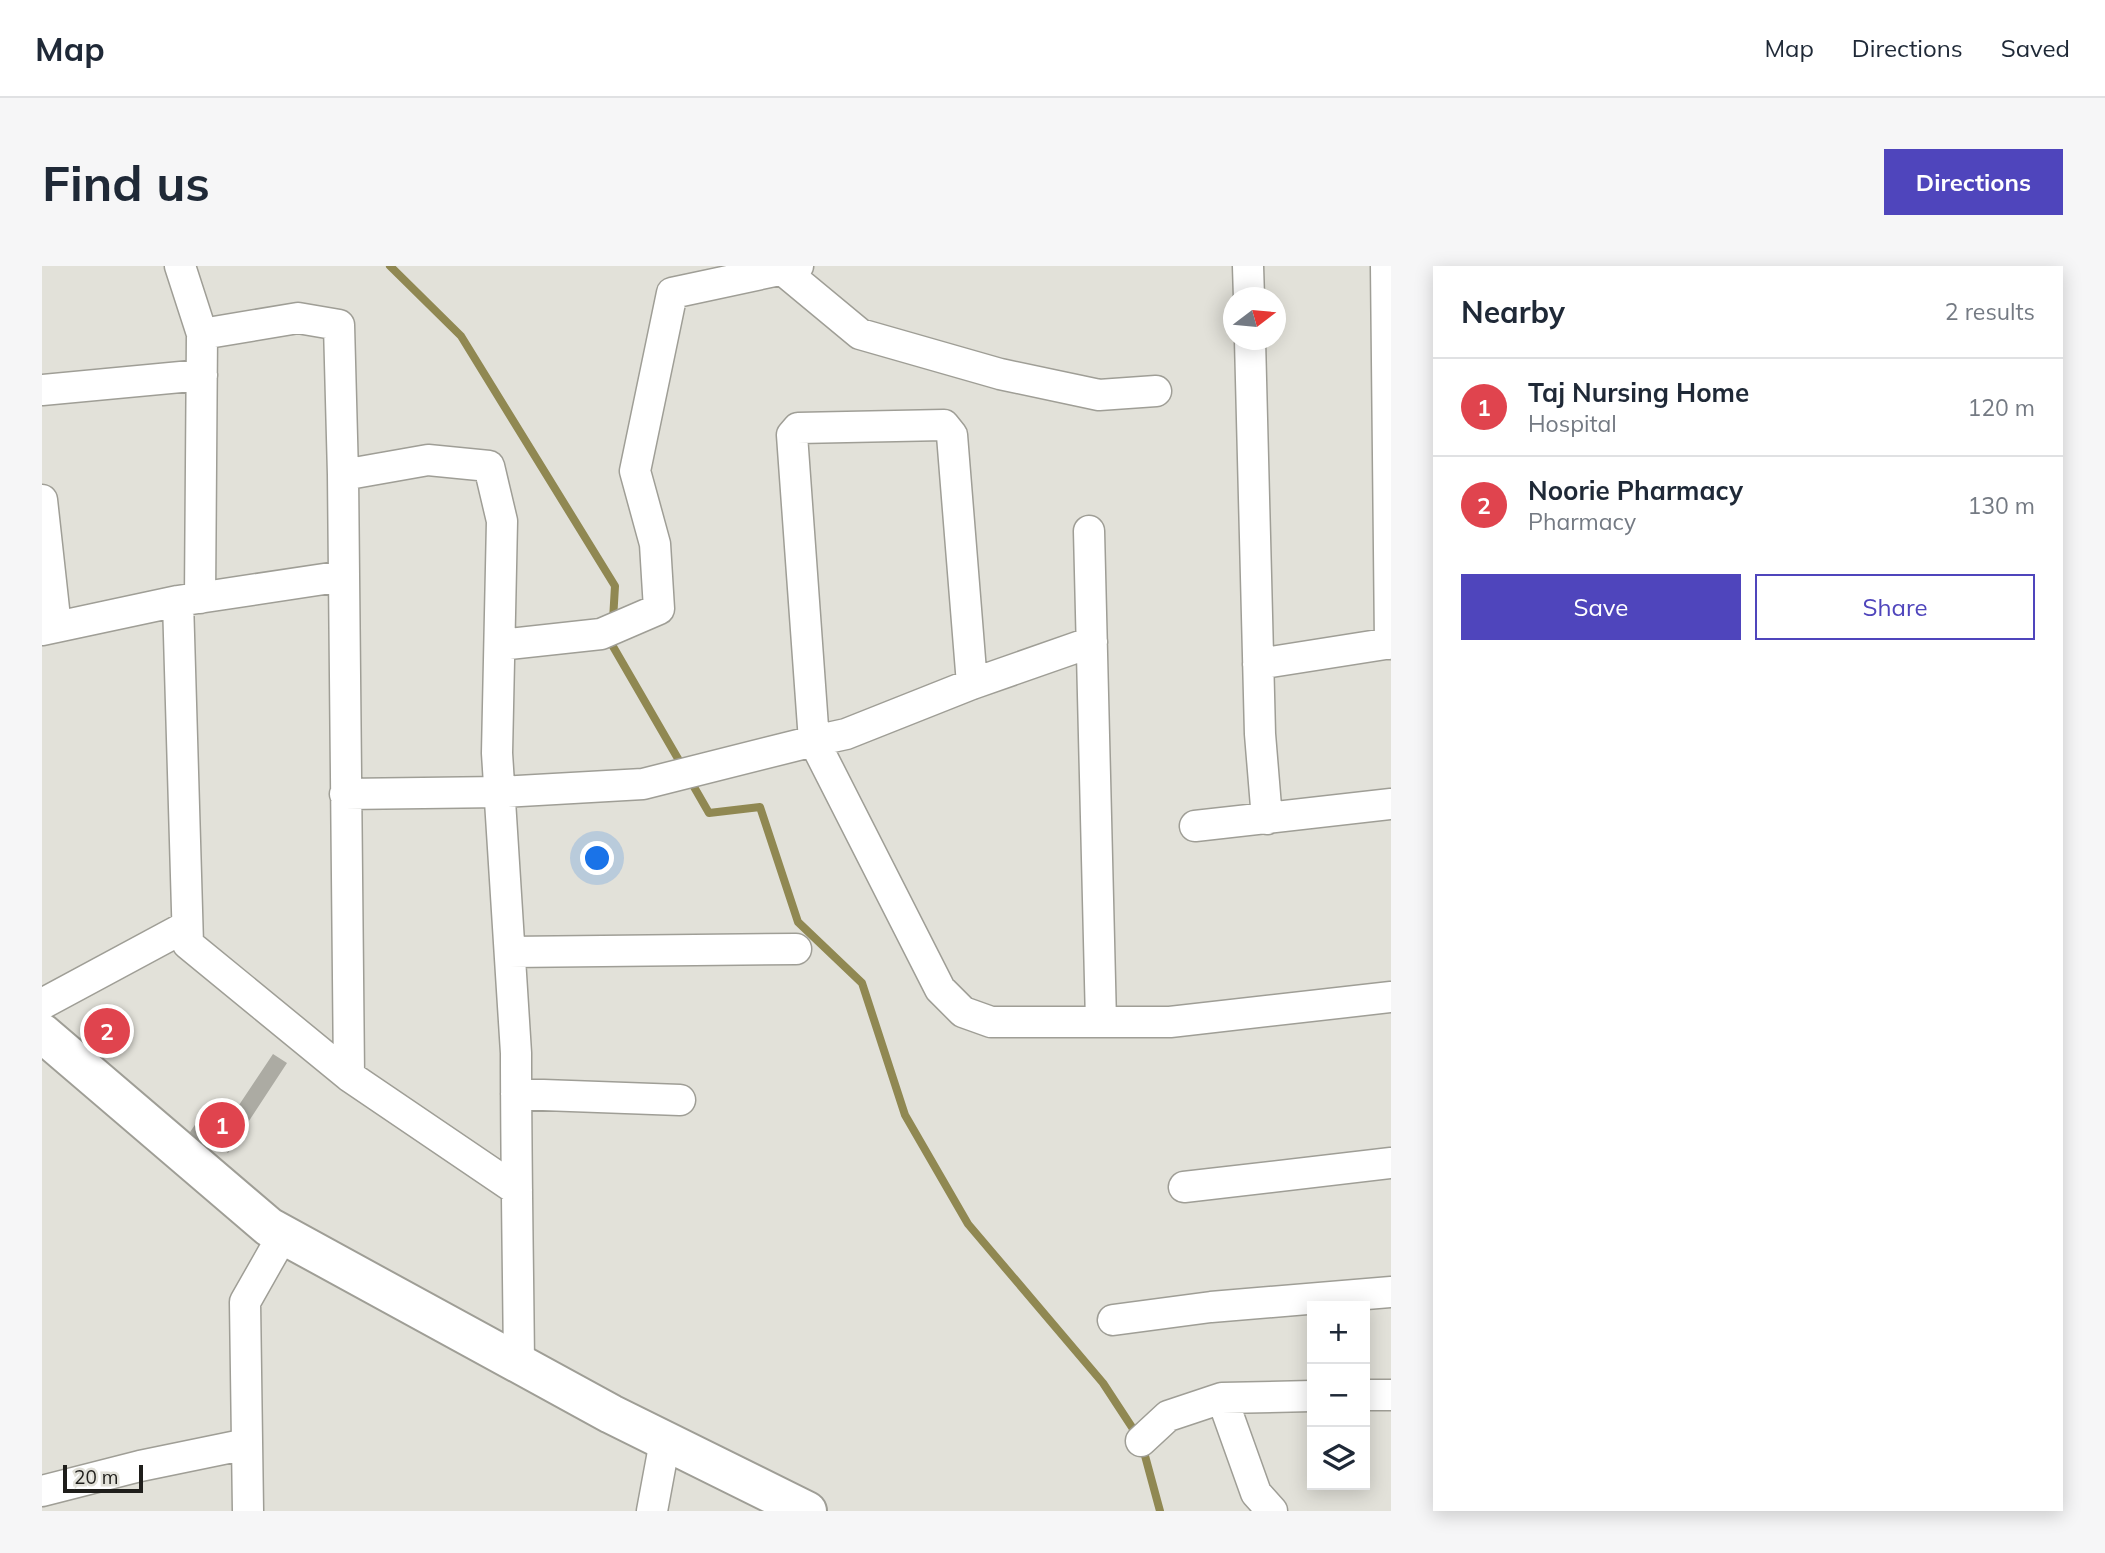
<!DOCTYPE html>
<meta charset="utf-8">
<style>
:root{--surface:#fff;--page:#f6f6f7;--text:#1f2937;--muted:#747a83;--line:#e0e1e3;--accent:#4f45bc}
body{margin:0;font-family:Mulish,sans-serif;background:var(--page);color:var(--text)}
.controls{position:absolute;right:21px;bottom:21px;display:grid;overflow:hidden;border-radius:0px;box-shadow:0 4px 18px #0003}
.controls button{width:63px;height:63px;display:grid;place-items:center;padding:0;border:0;border-bottom:2px solid var(--line);background:var(--surface);color:var(--text);font:35px sans-serif}
.compass{position:absolute;left:1181px;top:21px;width:63px;height:63px;border-radius:50%;background:var(--surface);box-shadow:0 4px 18px #0003;rotate:74deg}
.scale{position:absolute;left:21px;bottom:18px;width:80px;box-sizing:border-box;padding-left:7px;border:4px solid #1f1e1b;border-top:0;font-size:19px;line-height:24px;white-space:nowrap;color:#1f1e1b;-webkit-text-stroke:5px #e2e1d9;paint-order:stroke}
.you{position:absolute;left:556px;top:593px;width:24px;height:24px;margin:-18px;border:5px solid #fff;border-radius:50%;background:#1a73e8;box-shadow:0 0 0 10px #1a73e833}
.badge{display:grid;place-items:center;width:46px;height:46px;border-radius:50%;background:var(--accent);color:#fff;font-size:23px;font-weight:700}
.pin{position:absolute;translate:-50% -50%;border:4px solid #fff;box-shadow:0 2px 7px #0006}
.list{margin:0;padding:0;list-style:none}
h2{display:flex;justify-content:space-between;align-items:center;height:91px;margin:0;padding:0 28px;font-size:30px}
h2 small{font-size:23px;font-weight:400;color:var(--muted)}
.list li{display:grid;grid-template-columns:46px 1fr auto;gap:21px;align-items:center;box-sizing:border-box;height:98px;padding:0 28px;border-top:2px solid var(--line)}
.list b{display:block;font-size:26px;white-space:nowrap}
.list p{margin:0;font-size:23px;white-space:nowrap;color:var(--muted)}
.list em{font-size:23px;font-style:normal;color:var(--muted)}
.actions{display:flex;gap:14px;padding:21px 28px}
.actions a{flex:1;padding:16px 0;border:2px solid var(--accent);border-radius:0px;text-align:center;font-size:24px;color:var(--accent)}
.actions .main{background:var(--accent);color:#fff}
.icon{flex:none;width:38px;height:38px;fill:none;stroke:currentColor;stroke-width:2;stroke-linecap:round;stroke-linejoin:round}
.map{position:relative;flex:none;width:1349px;height:1245px;overflow:hidden;border-radius:0px}
header{display:flex;align-items:center;gap:42px;box-sizing:border-box;height:98px;padding:0 35px;background:var(--surface);border-bottom:2px solid var(--line)}
header strong{font-size:33px}
nav{display:flex;gap:38px;margin-inline-start:auto;font-size:24px}
.intro{display:flex;align-items:center;justify-content:space-between;box-sizing:border-box;height:168px;padding:0 42px}
h1{margin:0;font-size:49px}
.button{padding:18px 32px;border-radius:0px;background:var(--accent);color:#fff;font-size:24px;font-weight:700}
main{display:flex;gap:42px;padding:0 42px}
aside{flex:1;background:var(--surface);border-radius:0px;box-shadow:0 4px 18px #0003}
.map>svg:first-child{display:block}
</style>
<header>
<strong>Map</strong>
<nav><a>Map</a><a>Directions</a><a>Saved</a></nav>
</header>
<div class="intro"><h1>Find us</h1><a class="button">Directions</a></div>
<main>
<div class="map">
<svg width="1349" height="1245" viewBox="0 0 1349 1245">
<rect width="100%" height="100%" fill="#e2e1d9"/>
<g fill="none" stroke-linecap="round" stroke-linejoin="round">
<path stroke="#908852" stroke-width="8" d="M348 0 419 70 573 320 571 354
M570 371 569 377 642 503
M648 514 667 547 718 541 756 656 820 717 863 849 926 958 1061 1117 1099 1175 1118 1245"/>
</g>
<path fill="#acaba3" d="M231 788 245 797 186 887 174 878 170 884 146 869 170 834 191 848Z"/>
<g fill="none" stroke-linecap="round" stroke-linejoin="round">
<defs>
<path id="street" d="M138 0 160 68
M736 0 818 68 958 108 1057 129 1114 125
M1206 0 1207 32
M1344 0 1348 378
M1208 74 1218 468 1225 553
M0 124 160 109
M0 234 14 361
M1047 265 1059 756
M302 310 136 335 146 678 307 810
M158 332 160 68 256 52 297 59 301 209
M0 364 136 335
M458 379 559 368 617 343 613 278 593 205 630 27 756 0
M1216 398 1349 377
M930 418 910 169 902 159 756 162 750 169 772 475 804 468 930 418 1050 376
M303 528 459 526 601 518 772 475 898 723 921 746 949 756H1128L1349 731
M1153 560 1349 538
M468 686 754 683
M0 738 145 660
M474 828 638 834
M1142 921 1349 897
M475 924 307 810 301 209 386 194 447 200 460 255 455 487 474 787C474 891 476 994 477 1098
M1071 1054 1169 1041 1349 1026
M1323 1129H1349
M1099 1175 1126 1150 1180 1132
M0 1225 98 1200 205 1178
M206 1245 203 1036 241 969
M610 1245 623 1175
M1230 1245 1214 1227 1180 1132 1270 1130"/>
<path id="secondary" d="M0 767 227 961 569 1148 765 1245"/>
</defs>
<use href="#street" stroke="#9f9e96" stroke-width="33"/>
<use href="#secondary" stroke="#9f9e96" stroke-width="42"/>
<use href="#street" stroke="#fff" stroke-width="30"/>
<use href="#secondary" stroke="#fff" stroke-width="38"/>
</g>
</svg>
<div class="controls">
<button>+</button>
<button>−</button>
<button><svg class="icon" aria-label="layers" viewBox="0 0 24 24"><path d="M12 4l9 5-9 5-9-5zM3 14l9 5 9-5"/></svg></button>
</div>
<svg class="compass" viewBox="-18 -18 36 36"><path d="M0-13l5 13h-10z" fill="#e53935"/><path d="M0 13l5-13h-10z" fill="#747a83"/></svg>
<div class="scale">20 m</div>
<div class="you"></div>
<div class="pin badge" style="left:180px;top:859px;background:#e0444e">1</div>
<div class="pin badge" style="left:65px;top:765px;background:#e0444e">2</div>
</div>
<aside>
<h2>Nearby<small>2 results</small></h2>
<ul class="list">
<li><span class="badge" style="background:#e0444e">1</span><div><b>Taj Nursing Home</b><p>Hospital</p></div><em>120 m</em></li>
<li><span class="badge" style="background:#e0444e">2</span><div><b>Noorie Pharmacy</b><p>Pharmacy</p></div><em>130 m</em></li>
</ul>
<div class="actions"><a class="main">Save</a><a>Share</a></div>
</aside>
</main>
